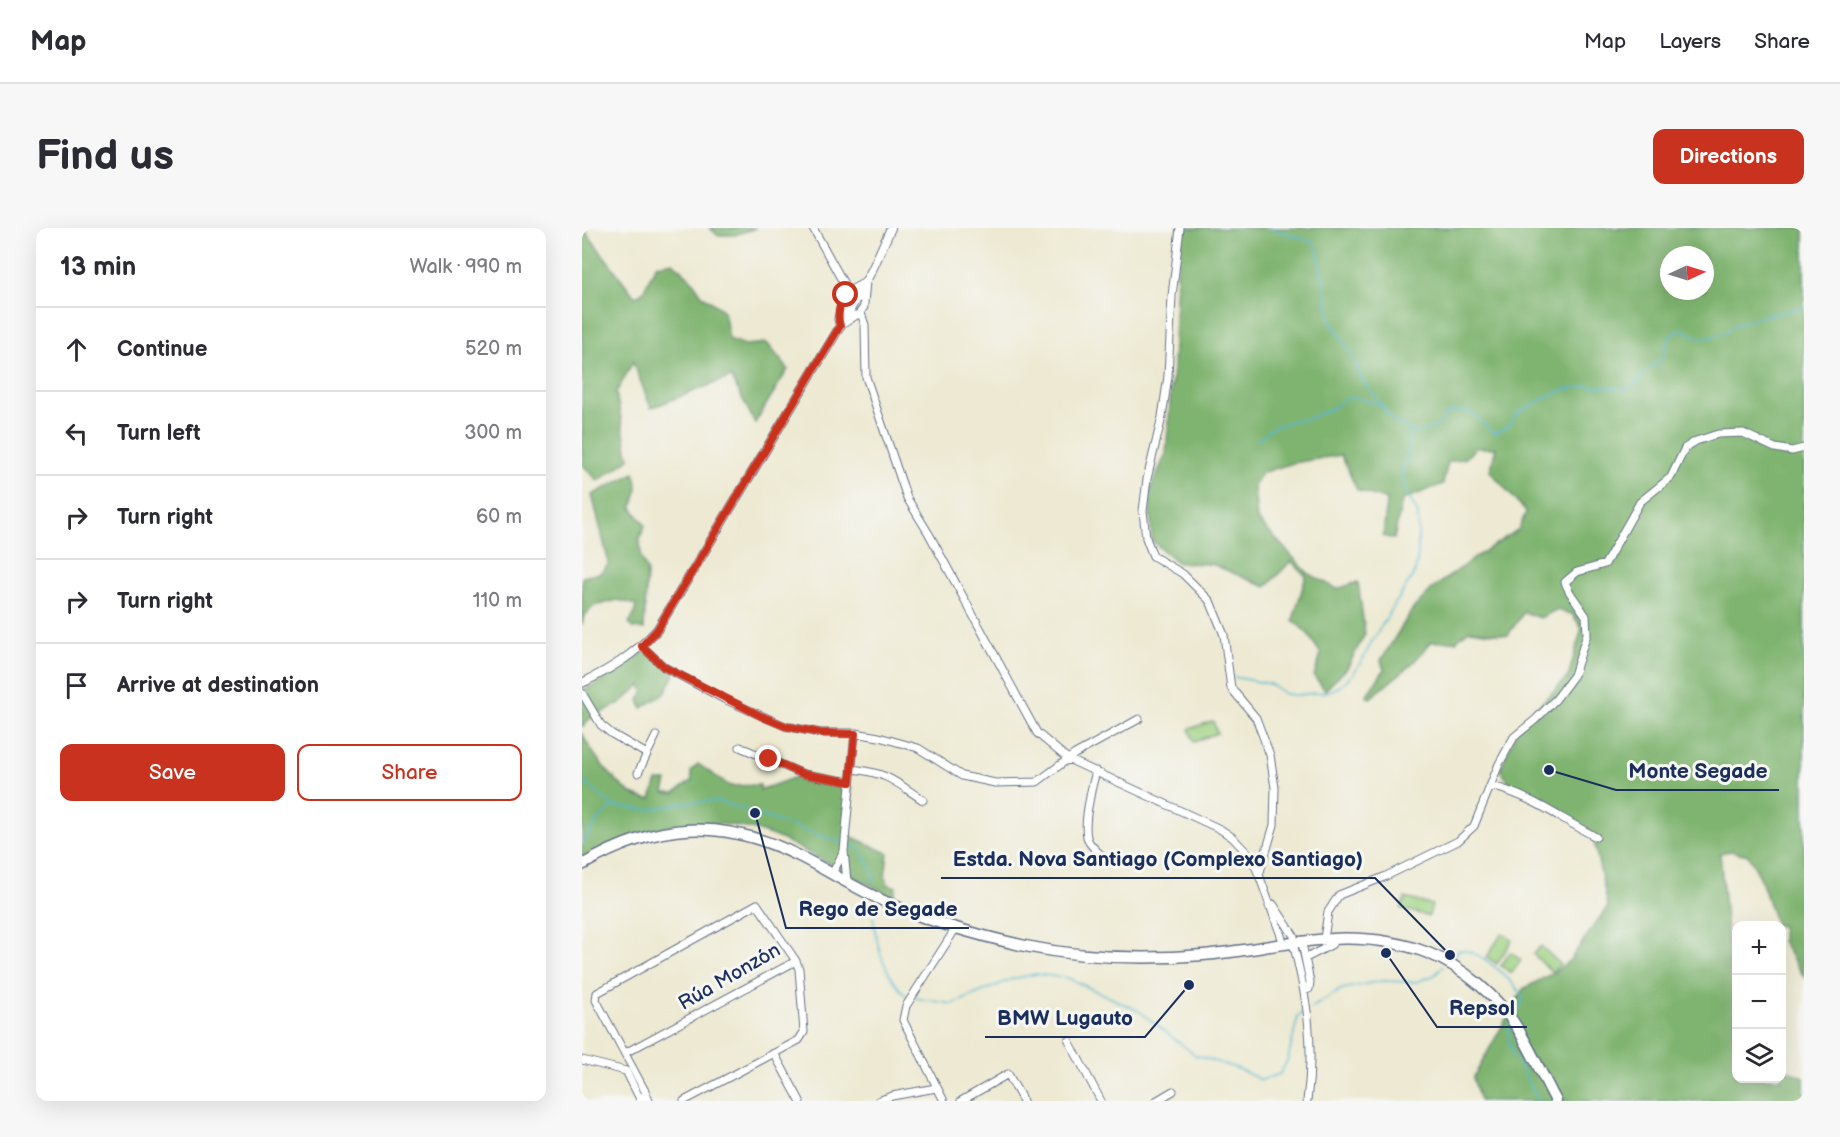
<!DOCTYPE html>
<meta charset="utf-8">
<style>
:root{--surface:#fff;--page:#f7f7f7;--text:#2b2b33;--muted:#7c7c81;--line:#e1e1e2;--accent:#c8321e}
body{margin:0;font-family:"Balsamiq Sans",sans-serif;background:var(--page);color:var(--text)}
.controls{position:absolute;right:18px;bottom:18px;display:grid;overflow:hidden;border-radius:12px;box-shadow:0 6px 24px #0002}
.controls button{width:54px;height:54px;display:grid;place-items:center;padding:0;border:0;border-bottom:2px solid var(--line);background:var(--surface);color:var(--text);font:30px sans-serif}
.compass{position:absolute;left:1078px;top:18px;width:54px;height:54px;border-radius:50%;background:var(--surface);box-shadow:0 6px 24px #0002;rotate:86deg}
.stop{position:absolute;width:18px;height:18px;margin:-14px;border:4px solid #c8321e;border-radius:50%;background:#fff}
.stop.end{background:#c8321e;border-color:#fff;box-shadow:0 2px 6px #0008}
.list{margin:0;padding:0;list-style:none}
h2{display:flex;justify-content:space-between;align-items:center;height:78px;margin:0;padding:0 24px;font-size:26px}
h2 small{font-size:20px;font-weight:400;color:var(--muted)}
.list li{display:grid;grid-template-columns:39px 1fr auto;gap:18px;align-items:center;box-sizing:border-box;height:84px;padding:0 24px;border-top:2px solid var(--line)}
.list b{display:block;font-size:22px;white-space:nowrap}
.list em{font-size:20px;font-style:normal;color:var(--muted)}
.actions{display:flex;gap:12px;padding:18px 24px}
.actions a{flex:1;padding:14px 0;border:2px solid var(--accent);border-radius:12px;text-align:center;font-size:21px;color:var(--accent)}
.actions .main{background:var(--accent);color:#fff}
.icon{flex:none;width:33px;height:33px;fill:none;stroke:currentColor;stroke-width:2;stroke-linecap:round;stroke-linejoin:round}
.map{position:relative;flex:none;width:1222px;height:873px;overflow:hidden;border-radius:12px}
header{display:flex;align-items:center;gap:36px;box-sizing:border-box;height:84px;padding:0 30px;background:var(--surface);border-bottom:2px solid var(--line)}
header strong{font-size:28px}
nav{display:flex;gap:33px;margin-inline-start:auto;font-size:21px}
.intro{display:flex;align-items:center;justify-content:space-between;box-sizing:border-box;height:144px;padding:0 36px}
h1{margin:0;font-size:42px}
.button{padding:15px 27px;border-radius:12px;background:var(--accent);color:#fff;font-size:21px;font-weight:700}
main{display:flex;gap:36px;padding:0 36px}
aside{flex:1;background:var(--surface);border-radius:12px;box-shadow:0 6px 24px #0002}
.map>svg:first-child{display:block}
</style>
<header>
<strong>Map</strong>
<nav><a>Map</a><a>Layers</a><a>Share</a></nav>
</header>
<div class="intro"><h1>Find us</h1><a class="button">Directions</a></div>
<main>
<aside>
<h2>13 min<small>Walk · 990 m</small></h2>
<ul class="list">
<li><svg class="icon" aria-label="ahead" viewBox="0 0 24 24"><path d="M12 20V5M6 11l6-6 6 6"/></svg><div><b>Continue</b></div><em>520 m</em></li>
<li><svg class="icon" aria-label="left" viewBox="0 0 24 24"><path d="M17 20v-9H6M10 6l-5 5 5 5"/></svg><div><b>Turn left</b></div><em>300 m</em></li>
<li><svg class="icon" aria-label="right" viewBox="0 0 24 24"><path d="M7 20v-9h11M14 6l5 5-5 5"/></svg><div><b>Turn right</b></div><em>60 m</em></li>
<li><svg class="icon" aria-label="right" viewBox="0 0 24 24"><path d="M7 20v-9h11M14 6l5 5-5 5"/></svg><div><b>Turn right</b></div><em>110 m</em></li>
<li><svg class="icon" aria-label="arrive" viewBox="0 0 24 24"><path d="M6 21V4h12l-3 4 3 4H6"/></svg><div><b>Arrive at destination</b></div></li>
</ul>
<div class="actions"><a class="main">Save</a><a>Share</a></div>
</aside>
<div class="map">
<svg width="1222" height="873" viewBox="0 0 1222 873">
<rect width="100%" height="100%" fill="#f6f6f2"/>
<filter id="ink" filterUnits="userSpaceOnUse"><feTurbulence type="fractalNoise" baseFrequency=".0167" numOctaves="2"/><feDisplacementMap in="SourceGraphic" scale="12" xChannelSelector="R" yChannelSelector="G"/><feConvolveMatrix kernelMatrix="1 2 1 2 8 2 1 2 1" color-interpolation-filters="sRGB"/></filter>
<filter id="wash" filterUnits="userSpaceOnUse"><feTurbulence type="fractalNoise" baseFrequency=".008" numOctaves="4" result="noise"/><feDisplacementMap in="SourceGraphic" scale="24" xChannelSelector="R" yChannelSelector="G"/><feGaussianBlur stdDeviation="1.35" result="paint"/><feColorMatrix in="noise" values="0 0 0 0 0 0 0 0 0 0 0 0 0 0 0 0 0 1.4 0 .05"/><feComposite in="paint" operator="in"/></filter>
<g filter="url(#wash)">
<rect width="100%" height="100%" fill="#ede9d2"/>
<path fill="#9fd282" stroke="#5d8070" stroke-width="1.5" d="M631 493 635 505 612 514 607 501Z
M823 670 850 677 847 688 819 681Z
M920 705 930 712 915 736 905 729Z
M959 718 978 736 970 744 951 726Z
M928 724 939 732 930 745 919 738Z"/>
<path fill="#7fb470" stroke="#4d7267" stroke-width="1.5" fill-rule="evenodd" d="M128 0H174L153 7H135Z
M597 0H1222V749L1200 713V698L1194 697 1178 649 1166 627 1149 623 1138 625 1148 737 1154 760V850H1200V840L1222 849V873H898L891 850 941 761 971 745 988 732 1026 678 1010 605 954 569 930 558 918 542 937 497 986 449 1000 400 990 386 974 382 958 390 942 384 926 407 887 402 874 413 849 414 830 436 788 470 784 468 802 442 799 432 830 382 850 361 898 326 937 301 944 284 908 243 914 220H893L884 230 866 234 861 256 820 272 812 311 801 308 805 272 775 262 759 227 711 235 679 245 672 259 675 291 726 345 755 361 776 354 783 406 765 440 743 462 732 448 739 426 726 406 711 392 724 348 709 333 684 359 630 336 596 335 570 313 567 264 584 226 591 139ZM1087 27H1123V63H1087Z
M4 4 53 69 61 64 74 37 91 34 110 52 120 67 142 83 147 111 163 117 185 115 206 141 173 195 149 149 69 180 51 134 34 165 47 231 16 253 0 236V6Z
M52 245C58 257 54 269 50 280L63 297 58 310 59 330 65 343 62 401 50 400 47 394 52 388 54 377 36 372 12 378 2 388 0 397V349L18 345 27 336 10 267Z
M64 422 94 443 83 465 60 480 57 472 62 464 59 457 38 475 9 490 0 499V463L35 444Z
M0 505C10 526 43 573 69 571L75 553H85L82 565H93L110 552 109 543 116 536 148 558 178 557V562L222 546 269 560 268 608 306 625 303 648 306 656 314 659 312 669C286 656 260 643 235 629 220 622 205 613 189 607 122 583 60 598 0 632Z"/>
<g fill="none" stroke-linecap="round" stroke-linejoin="round">
<path stroke="#53b8d2" stroke-width="1.5" d="M687 0 731 14 735 21 749 94 769 125 781 153 812 194 835 205C850 199 857 202 864 186 893 177 893 192 913 205L928 197 934 186 966 168 984 161 1004 158 1041 160 1045 163 1048 158 1056 154 1059 147 1081 130C1084 115 1084 108 1100 101L1117 110H1124L1144 105 1151 98 1173 90 1222 79
M675 212 691 199 713 192 725 191 751 180 764 170H775L802 178
M652 449 688 456 703 466 714 467 744 464 757 459 771 446 781 431 789 415 833 344 836 327V286L824 263 819 247 825 229 828 202
M0 552 31 578 66 582 101 575 136 573 261 615
M0 616 14 595 31 578
M265 616 279 621 291 644V654
M291 689C295 720 302 746 325 769
M869 731 877 722C897 721 933 753 941 771L933 789
M333 770 371 776 430 751 454 746 486 750 557 783 613 827 657 841 679 852 698 846 706 831 716 788 721 785
M728 781 760 761 799 753 834 754 853 747 861 738
M927 798V813L929 822 957 873"/>
</g>
</g>
<g filter="url(#ink)">
<g fill="none" stroke-linecap="round" stroke-linejoin="round">
<defs>
<path id="minor" d="M231 0 267 65
M598 0 590 68 586 148 580 189 565 251 561 283 564 310 571 328 601 346 628 373 642 407 649 460 674 490 688 527 693 560 692 597 677 647
M267 65C276 64 282 69 282 79L276 87H265L259 78C261 65 273 59 284 54L282 75
M259 78 256 91 258 98 273 88
M279 85 283 97 284 149 325 270 347 306 455 505 486 531 638 601 650 609 669 629 677 647 702 716
M60 418 82 439 142 471 203 498 238 505H273L297 509 336 520 380 548 413 555 455 554 493 526 557 491
M0 465 19 497 30 506 65 526 56 545
M158 519 221 546 268 554
M65 526 74 508
M270 541C306 545 312 553 341 572
M514 543C510 557 499 602 507 614 512 622 521 627 526 635
M909 558C948 567 979 591 1014 609
M250 646 261 625
M265 654 262 623 273 505
M687 678 691 676 712 708
M742 711 746 684 757 667 802 649 876 613 892 598 917 536 932 509 953 492 974 471 992 447 1005 406 1004 388 987 363 983 354 995 344 1023 336 1058 274 1089 249 1103 220 1114 213 1136 206 1161 205 1193 220 1210 223 1222 220
M711 715C725 770 733 816 725 873
M721 720 728 754 727 761 723 762
M724 730 749 717 755 711
M487 813 519 873
M43 825 214 733
M192 825 218 873
M0 832 44 843 59 873
M64 865 67 873
M59 872 64 865 14 772 15 765 175 676 214 733 217 741 222 804 217 812 102 873
M296 873 310 868 354 860
M362 873 321 792 324 778 374 700
M379 873 426 846 441 873
M574 873 591 863"/>
<path id="major" d="M0 455C29 441 53 426 75 402L265 87 290 42 309 0"/>
<path id="highway" d="M0 637C74 594 139 589 217 628 249 644 279 664 313 678 354 696 399 708 443 718 501 730 562 732 621 727 700 720 768 695 846 725 880 738 917 770 936 801 950 824 961 849 974 873"/>
</defs>
<use href="#minor" stroke="#647087" stroke-width="9"/>
<use href="#major" stroke="#647087" stroke-width="10"/>
<use href="#highway" stroke="#647087" stroke-width="13"/>
<use href="#minor" stroke="#fff" stroke-width="7"/>
<use href="#major" stroke="#fff" stroke-width="8"/>
<use href="#highway" stroke="#fff" stroke-width="10"/>
</g>
</g>
<g fill="none" stroke-linecap="round" stroke-linejoin="round" filter="url(#ink)">
<path stroke="#c8321e" stroke-width="8" d="M187 531 221 546 268 554 273 506 238 505 203 498 179 488 82 439 60 418 75 402 258 98C255 89 257 74 264 67"/>
</g>
<g text-anchor="middle" stroke-width="6" stroke-linejoin="round" paint-order="stroke">
<g font-size="20" fill="#1b2f5e" stroke="#f6f6f2">
<text transform="translate(147 748) rotate(-30)" y="7">Rúa Monzón</text>
</g>
</g>
<path fill="none" stroke="#1b2f5e" stroke-width="2" d="M967 542L1034 562H1197M868 727L793 650H359M173 585L204 700H387M804 725L855 799H945M607 757L563 809H403"/>
<g fill="#1b2f5e" stroke="#f6f6f2" stroke-width="2">
<circle cx="967" cy="542" r="6"/>
<circle cx="868" cy="727" r="6"/>
<circle cx="173" cy="585" r="6"/>
<circle cx="804" cy="725" r="6"/>
<circle cx="607" cy="757" r="6"/>
</g>
<g font-size="21" text-anchor="middle" font-weight="bold" fill="#1b2f5e" stroke="#f6f6f2" stroke-width="6" stroke-linejoin="round" paint-order="stroke">
<text x="1116" y="550">Monte Segade</text>
<text x="576" y="638">Estda. Nova Santiago (Complexo Santiago)</text>
<text x="296" y="688">Rego de Segade</text>
<text x="900" y="787">Repsol</text>
<text x="483" y="797">BMW Lugauto</text>
</g>
</svg>
<div class="controls">
<button>+</button>
<button>−</button>
<button><svg class="icon" aria-label="layers" viewBox="0 0 24 24"><path d="M12 4l9 5-9 5-9-5zM3 14l9 5 9-5"/></svg></button>
</div>
<svg class="compass" viewBox="-18 -18 36 36"><path d="M0-13l5 13h-10z" fill="#e53935"/><path d="M0 13l5-13h-10z" fill="#7c7c81"/></svg>
<div class="stop" style="left:264px;top:67px"></div>
<div class="stop end" style="left:187px;top:531px"></div>
</div>
</main>
